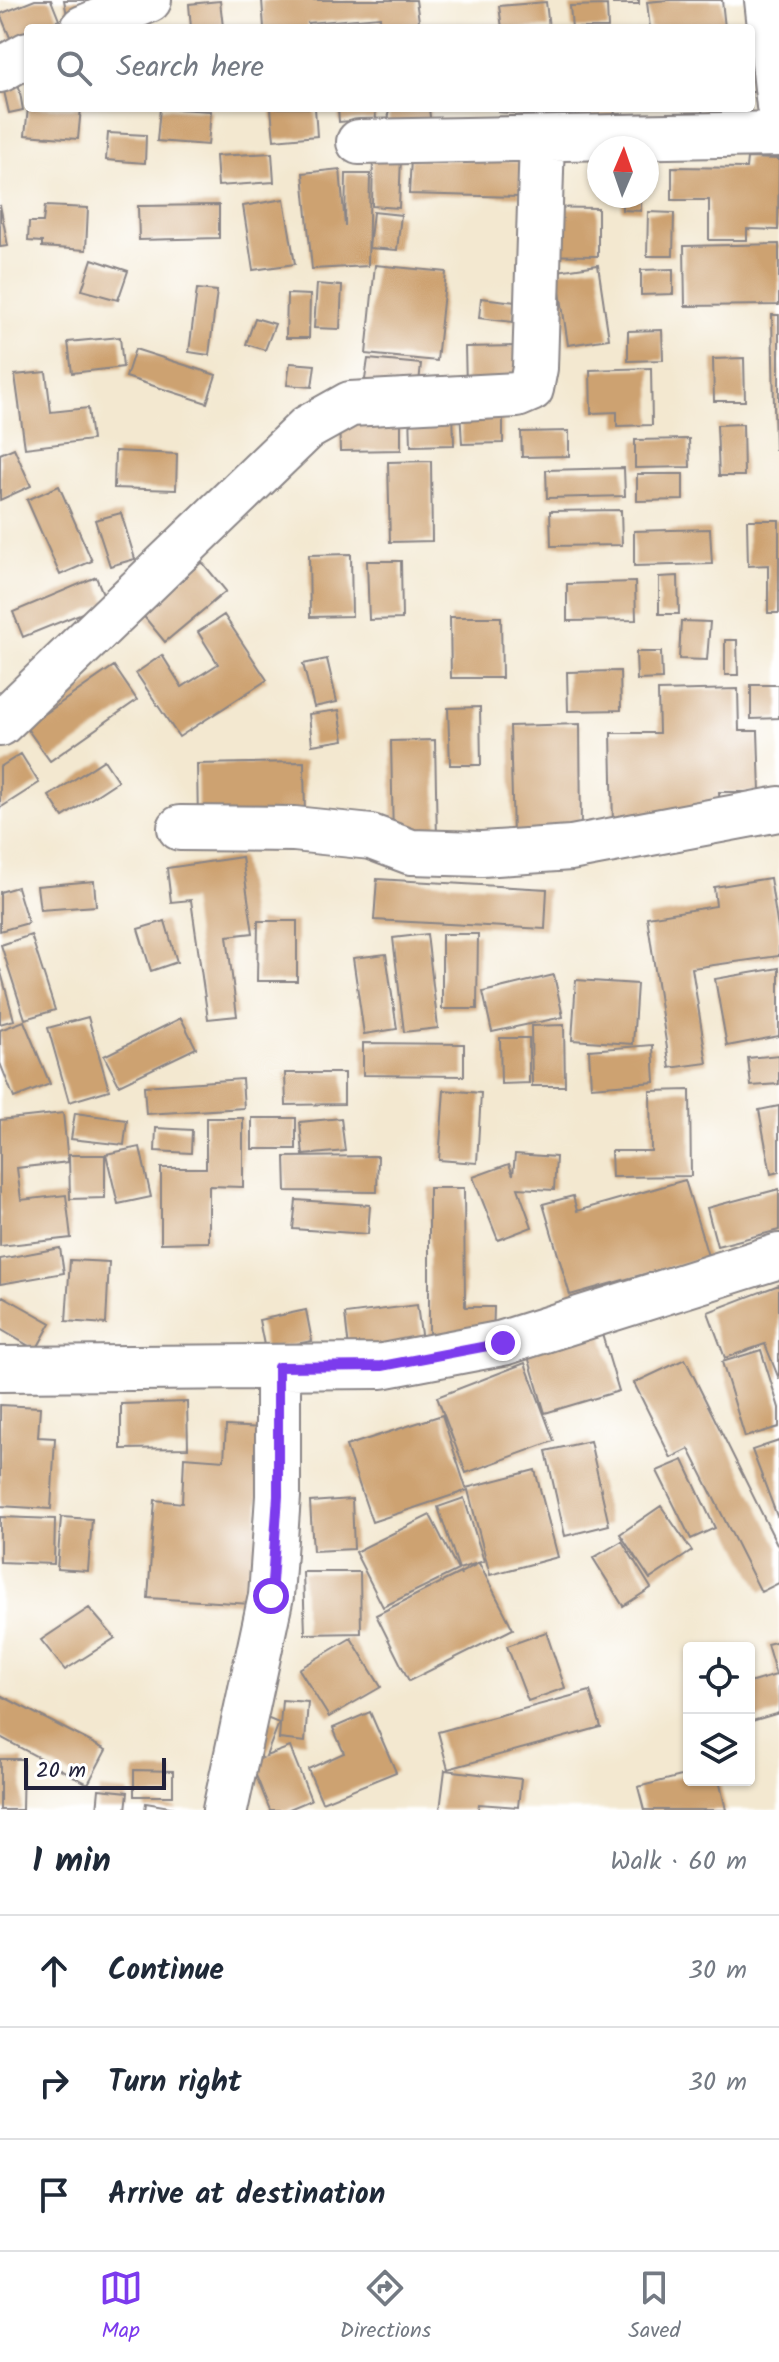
<!DOCTYPE html>
<meta charset="utf-8">
<style>
:root{--surface:#fff;--page:#f2f2f3;--text:#1f2937;--muted:#747a83;--line:#e0e1e3;--accent:#7c3aed}
body{margin:0;font-family:Kalam,sans-serif;background:var(--page);color:var(--text)}
.controls{position:absolute;right:24px;bottom:24px;display:grid;overflow:hidden;border-radius:8px;box-shadow:0 2px 6px #0004}
.controls button{width:72px;height:72px;display:grid;place-items:center;padding:0;border:0;border-bottom:2px solid var(--line);background:var(--surface);color:var(--text);font:40px sans-serif}
.compass{position:absolute;left:587px;top:136px;width:72px;height:72px;border-radius:50%;background:var(--surface);box-shadow:0 2px 6px #0004;rotate:2deg}
.scale{position:absolute;left:24px;bottom:20px;width:142px;box-sizing:border-box;padding-left:8px;border:4px solid #22223b;border-top:0;font-size:22px;line-height:28px;white-space:nowrap;color:#22223b;-webkit-text-stroke:6px #fff;paint-order:stroke}
.stop{position:absolute;width:24px;height:24px;margin:-18px;border:6px solid #7c3aed;border-radius:50%;background:#fff}
.stop.end{background:#7c3aed;border-color:#fff;box-shadow:0 2px 8px #0008}
.list{margin:0;padding:0;list-style:none}
h2{display:flex;justify-content:space-between;align-items:center;height:104px;margin:0;padding:0 32px;font-size:34px}
h2 small{font-size:26px;font-weight:400;color:var(--muted)}
.list li{display:grid;grid-template-columns:52px 1fr auto;gap:24px;align-items:center;box-sizing:border-box;height:112px;padding:0 32px;border-top:2px solid var(--line)}
.list b{display:block;font-size:30px;white-space:nowrap}
.list em{font-size:26px;font-style:normal;color:var(--muted)}
.icon{flex:none;width:44px;height:44px;fill:none;stroke:currentColor;stroke-width:2;stroke-linecap:round;stroke-linejoin:round}
.map{position:relative;flex:none;width:779px;height:1810px;overflow:hidden}
.search{position:absolute;background:var(--surface);box-shadow:0 2px 6px #0004;left:24px;right:24px;top:24px;height:88px;display:flex;align-items:center;gap:20px;box-sizing:border-box;padding:0 28px;border-radius:8px;color:var(--muted);font-size:30px}
.sheet{height:440px;background:var(--surface)}
nav{display:flex;justify-content:space-around;align-items:center;box-sizing:border-box;height:112px;border-top:2px solid var(--line);background:var(--surface);font-size:22px;color:var(--muted)}
nav a{display:grid;justify-items:center;gap:4px}
nav .on{color:var(--accent)}
.map>svg:first-child{display:block}
</style>
<div class="map">
<svg width="779" height="1810" viewBox="0 0 779 1810">
<rect width="100%" height="100%" fill="#fff"/>
<filter id="ink" filterUnits="userSpaceOnUse"><feTurbulence type="fractalNoise" baseFrequency=".0125" numOctaves="2"/><feDisplacementMap in="SourceGraphic" scale="16" xChannelSelector="R" yChannelSelector="G"/><feConvolveMatrix kernelMatrix="1 2 1 2 8 2 1 2 1" color-interpolation-filters="sRGB"/></filter>
<filter id="wash" filterUnits="userSpaceOnUse"><feTurbulence type="fractalNoise" baseFrequency=".006" numOctaves="4" result="noise"/><feDisplacementMap in="SourceGraphic" scale="32" xChannelSelector="R" yChannelSelector="G"/><feGaussianBlur stdDeviation="1.8" result="paint"/><feColorMatrix in="noise" values="0 0 0 0 0 0 0 0 0 0 0 0 0 0 0 0 0 1.4 0 .05"/><feComposite in="paint" operator="in"/></filter>
<g filter="url(#wash)">
<rect width="100%" height="100%" fill="#f3e8d0"/>
<g id="blocks">
<path fill="#cda271" d="M35 0H51L59 20 40 28H28V33L11 40 0 14Z
M64 0H117L68 20Z
M262 0H416L420 28H381L380 17 308 23V28H264Z
M613 0H639V4H613Z
M668 0H722L725 28H650L647 2Z
M220 1 223 27 191 28 189 4Z
M546 2 549 28H502L499 6Z
M607 5 608 28H572L570 6Z
M19 87 23 110 9 113 4 91Z
M751 92H755L758 115 703 121 702 108H751Z
M28 108H81L78 139 25 135Z
M160 108 211 111 208 145 157 141Z
M271 108H315L317 136 274 140Z
M338 108H375L376 119 339 122Z
M388 108H429L431 127 390 130Z
M498 108H615L614 120 498 112Z
M108 133 146 135 145 163 106 160Z
M272 153 274 182 218 186 216 156Z
M373 156 401 157 399 208 372 206Z
M747 158 779 159 778 230 747 229V240H709V200H672V167L746 168Z
M411 159 521 162 520 197 409 194Z
M340 169 345 226 346 174H370L368 266 312 269 303 173Z
M622 196H641V211L622 210Z
M284 199 295 264 253 270 243 206Z
M0 205 8 246 0 247Z
M219 205V238L139 240 138 206Z
M45 206 88 208 86 250 42 247V242L28 241 29 222H43Z
M525 207 598 208V256L525 255Z
M373 212 401 215 397 250 369 248Z
M648 212 674 213 673 256H647Z
M779 244V305L685 306 684 246Z
M92 259 128 271 118 300 82 290Z
M375 265 446 272 437 361 366 354Z
M598 265 609 339 568 345 557 271Z
M673 269V294L641 295V270Z
M317 284 342 286 340 329 314 328Z
M197 289 217 291 209 355 189 352Z
M287 294 310 295 309 338H286Z
M481 298 515 302 513 322 479 318Z
M772 315H779V449H775Z
M255 318 275 324 265 350 246 344Z
M662 330 663 360 628 361V331Z
M120 337 123 367 72 373 68 342Z
M519 346 520 384 466 386 465 347Z
M135 349 216 375 207 403 126 377Z
M744 358 745 401H714L713 359Z
M368 359 421 364 418 392 364 386Z
M290 363 315 365 312 387 287 385Z
M651 368 652 425 617 426V412L591 413 590 370Z
M46 372 51 412 88 408 92 440 25 448 15 375Z
M503 409V443L462 444 460 410Z
M453 411 454 445 411 446 410 412Z
M401 416V450L340 451 339 417Z
M743 424 744 476H719L717 425Z
M569 431V456L522 457 521 432Z
M689 439 690 467 635 468V440Z
M14 448 31 486 0 500V454Z
M115 451 177 454 176 490 114 488Z
M431 461 432 541 390 542 388 462Z
M624 468 625 496 547 498 546 470Z
M637 474H683V500L637 501Z
M59 486 92 561 60 575 27 500Z
M621 510 622 545 551 546 550 511Z
M121 513 135 559 110 566 95 520Z
M747 520H779V613H768V565L748 566Z
M710 529 712 564 634 566V531Z
M351 554 352 616 310 617 309 555Z
M367 561H401L402 619 369 620Z
M202 562 226 591 165 642 141 613Z
M678 576 679 614H659V577Z
M96 577 107 603 23 637 13 612Z
M635 582 636 620 567 621V584Z
M224 615 267 680 179 737 136 673 162 655 182 687 218 664 198 632Z
M450 617H501L502 678H451Z
M681 621 710 622 707 660 679 659Z
M725 640H737L738 675H725Z
M636 652H661L662 679 637 680Z
M327 659 337 702 314 707 303 664Z
M114 666 137 700 50 761 26 727Z
M620 671 621 710 568 711 567 672Z
M751 685H779V718L751 719Z
M738 689 739 731H758L760 792H719L720 822 613 825 611 733H659L658 691Z
M480 707 481 765H450L448 708Z
M339 710 344 740 312 745 309 714Z
M580 724 581 835H513L510 726Z
M435 740 437 839 393 840 391 741Z
M21 754 39 783 0 808V767Z
M104 760 118 781 63 817 49 796Z
M304 762 305 819 198 821 197 764Z
M242 857 253 933 227 936 237 1016 208 1019 191 900 171 902 167 868Z
M770 878 779 935V956L692 968 707 1063 670 1068 647 917 716 906 714 887Z
M377 879 547 889 545 929 374 920Z
M94 881 96 906 40 910 37 886Z
M17 887 28 923 0 931V892Z
M165 921 177 962 151 971 138 929Z
M258 921H297V981H257Z
M427 934 438 1028 404 1032 393 938Z
M442 934H478L477 1009H442Z
M31 935 55 1010 25 1019 1 945Z
M386 954 397 1029 364 1034 353 958Z
M779 968V1036L727 1046 715 979Z
M0 969 14 1020 0 1024Z
M554 975 563 1017 492 1032 483 992Z
M576 980 637 984 633 1044 572 1040Z
M88 1017 109 1090 69 1102 48 1028Z
M181 1018 196 1048 119 1085 104 1056Z
M24 1021 50 1084 14 1098 0 1063V1030Z
M564 1025 565 1086H532L531 1026Z
M500 1038H529V1083L501 1084Z
M363 1043 464 1044V1076L363 1075Z
M653 1045 655 1082 591 1087 589 1050Z
M779 1055V1084L751 1086 748 1058Z
M285 1073H344V1104L286 1105Z
M242 1079 244 1108 146 1114 144 1086Z
M444 1090 481 1093 477 1163 439 1160Z
M690 1090 691 1176 612 1177 611 1151H651L650 1091Z
M779 1106V1172L771 1174 759 1110Z
M63 1113 68 1162 17 1168 21 1200 66 1195 71 1238 0 1246V1120Z
M75 1113 127 1120 124 1145 71 1139Z
M206 1118H243V1187L209 1186V1242L161 1243V1168H206Z
M252 1118H296V1149H252Z
M341 1118 345 1151 303 1155 300 1122Z
M156 1128 192 1130 191 1153 155 1151Z
M140 1147 151 1197 118 1204 106 1154Z
M515 1154 556 1157 554 1190 518 1188 532 1227 498 1240 473 1177 509 1164 513 1175Z
M69 1155H105V1198L70 1199Z
M378 1156 377 1192 286 1191 285 1157Z
M685 1180 708 1256 570 1295 543 1204 573 1196 577 1211Z
M429 1188H464L465 1307H494L493 1340H429Z
M779 1189V1230L717 1246 707 1208Z
M296 1200 370 1205 368 1234 293 1229Z
M60 1248 64 1273 0 1284V1259Z
M70 1260 109 1262 106 1324 66 1321Z
M779 1285V1379L765 1344 725 1358 708 1312Z
M3 1296 51 1323 36 1350 0 1329V1301Z
M417 1305 423 1349 350 1358 345 1314Z
M306 1310 312 1341 265 1350 259 1320Z
M601 1331 619 1391 545 1413 527 1353Z
M761 1350 779 1408V1427L745 1437 722 1362Z
M685 1359 779 1548V1583L761 1592 689 1449 671 1458 634 1383Z
M525 1363 554 1441 466 1473 437 1397Z
M187 1402 188 1448 121 1449V1404Z
M0 1405 40 1407 38 1437 55 1438 51 1509 0 1506Z
M442 1415 466 1488 535 1470 558 1557 490 1575 468 1490 372 1522 346 1446Z
M226 1426 263 1428 252 1604 148 1598 155 1500 182 1503 184 1457 224 1460Z
M590 1441 609 1525 565 1536 546 1451Z
M779 1441V1515L777 1516 752 1450Z
M683 1460 715 1528 691 1539 657 1471Z
M464 1498 484 1561 459 1569 438 1507Z
M352 1499 354 1549 313 1551 310 1502Z
M661 1506 692 1551 650 1579 620 1534Z
M430 1515 458 1570 383 1607 355 1552Z
M0 1517 55 1519 54 1564 0 1562Z
M61 1517 92 1519 88 1571 57 1569Z
M622 1541 651 1588 623 1606 593 1558Z
M479 1563 513 1629 409 1681 376 1615 460 1573 461 1576 460 1573Z
M303 1572H360L361 1633 305 1634Z
M89 1608 115 1638 65 1670 41 1640Z
M546 1632 565 1688 528 1701 507 1646Z
M351 1638 381 1687 329 1717 299 1669Z
M779 1641V1713L749 1722V1683L776 1675 767 1644Z
M590 1691 601 1727 448 1769 438 1732Z
M0 1695 106 1750 88 1784 0 1737Z
M282 1700 308 1702 305 1742 279 1739Z
M370 1712 396 1772 322 1802 308 1769 344 1753 333 1728Z
M254 1713 279 1723 266 1756 290 1747 311 1800 287 1810H270L251 1763 262 1758 241 1750Z
M0 1759H23L22 1810H0Z
M134 1770 173 1771V1796H134Z
M445 1770 521 1779 518 1807 479 1804 478 1810H440Z
M689 1774V1780H719L726 1810H644L638 1787Z
M99 1789 128 1792 126 1810H97Z
M146 1803 176 1808V1810H145Z"/>
</g>
</g>
<g filter="url(#ink)">
<use href="#blocks" fill-opacity="0" stroke="#8a8586" stroke-width="2"/>
<g fill="none" stroke-linecap="round" stroke-linejoin="round">
<defs>
<path id="minor" d="M767 0 779 106
M83 28 149 0
M0 70 28 54
M359 142 779 134
M0 724 307 428 350 404 517 395 531 389 535 368 542 139
M180 828 294 829 371 837 411 852 482 854 571 848 779 809
M0 1369 382 1366 503 1343 779 1256
M225 1810 271 1596 278 1496V1367"/>
</defs>
<use href="#minor" stroke="#8a8586" stroke-width="48"/>
<use href="#minor" stroke="#fff" stroke-width="44"/>
</g>
</g>
<g fill="none" stroke-linecap="round" stroke-linejoin="round" filter="url(#ink)">
<path stroke="#7c3aed" stroke-width="10" d="M271 1596 278 1496V1367L382 1366 503 1343"/>
</g>
</svg>
<div class="controls">
<button><svg class="icon" aria-label="locate" viewBox="0 0 24 24"><circle cx="12" cy="12" r="6"/><path d="M12 2v4M12 18v4M2 12h4M18 12h4"/></svg></button>
<button><svg class="icon" aria-label="layers" viewBox="0 0 24 24"><path d="M12 4l9 5-9 5-9-5zM3 14l9 5 9-5"/></svg></button>
</div>
<svg class="compass" viewBox="-18 -18 36 36"><path d="M0-13l5 13h-10z" fill="#e53935"/><path d="M0 13l5-13h-10z" fill="#747a83"/></svg>
<div class="scale">20 m</div>
<div class="stop" style="left:271px;top:1596px"></div>
<div class="stop end" style="left:503px;top:1343px"></div>
<div class="search"><svg class="icon" aria-label="search" viewBox="0 0 24 24"><circle cx="10" cy="10" r="6"/><path d="M15 15l6 6"/></svg>Search here</div>
</div>
<section class="sheet">
<h2>1 min<small>Walk · 60 m</small></h2>
<ul class="list">
<li><svg class="icon" aria-label="ahead" viewBox="0 0 24 24"><path d="M12 20V5M6 11l6-6 6 6"/></svg><div><b>Continue</b></div><em>30 m</em></li>
<li><svg class="icon" aria-label="right" viewBox="0 0 24 24"><path d="M7 20v-9h11M14 6l5 5-5 5"/></svg><div><b>Turn right</b></div><em>30 m</em></li>
<li><svg class="icon" aria-label="arrive" viewBox="0 0 24 24"><path d="M6 21V4h12l-3 4 3 4H6"/></svg><div><b>Arrive at destination</b></div></li>
</ul>
</section>
<nav>
<a class="on"><svg class="icon" aria-label="map" viewBox="0 0 24 24"><path d="M3 6l6-2 6 2 6-2v14l-6 2-6-2-6 2zM9 4v14M15 6v14"/></svg>Map</a>
<a><svg class="icon" aria-label="directions" viewBox="0 0 24 24"><path d="M12 3l9 9-9 9-9-9zM9 14v-3h6M13 9l2 2-2 2"/></svg>Directions</a>
<a><svg class="icon" aria-label="saved" viewBox="0 0 24 24"><path d="M7 4h10v16l-5-4-5 4z"/></svg>Saved</a>
</nav>
